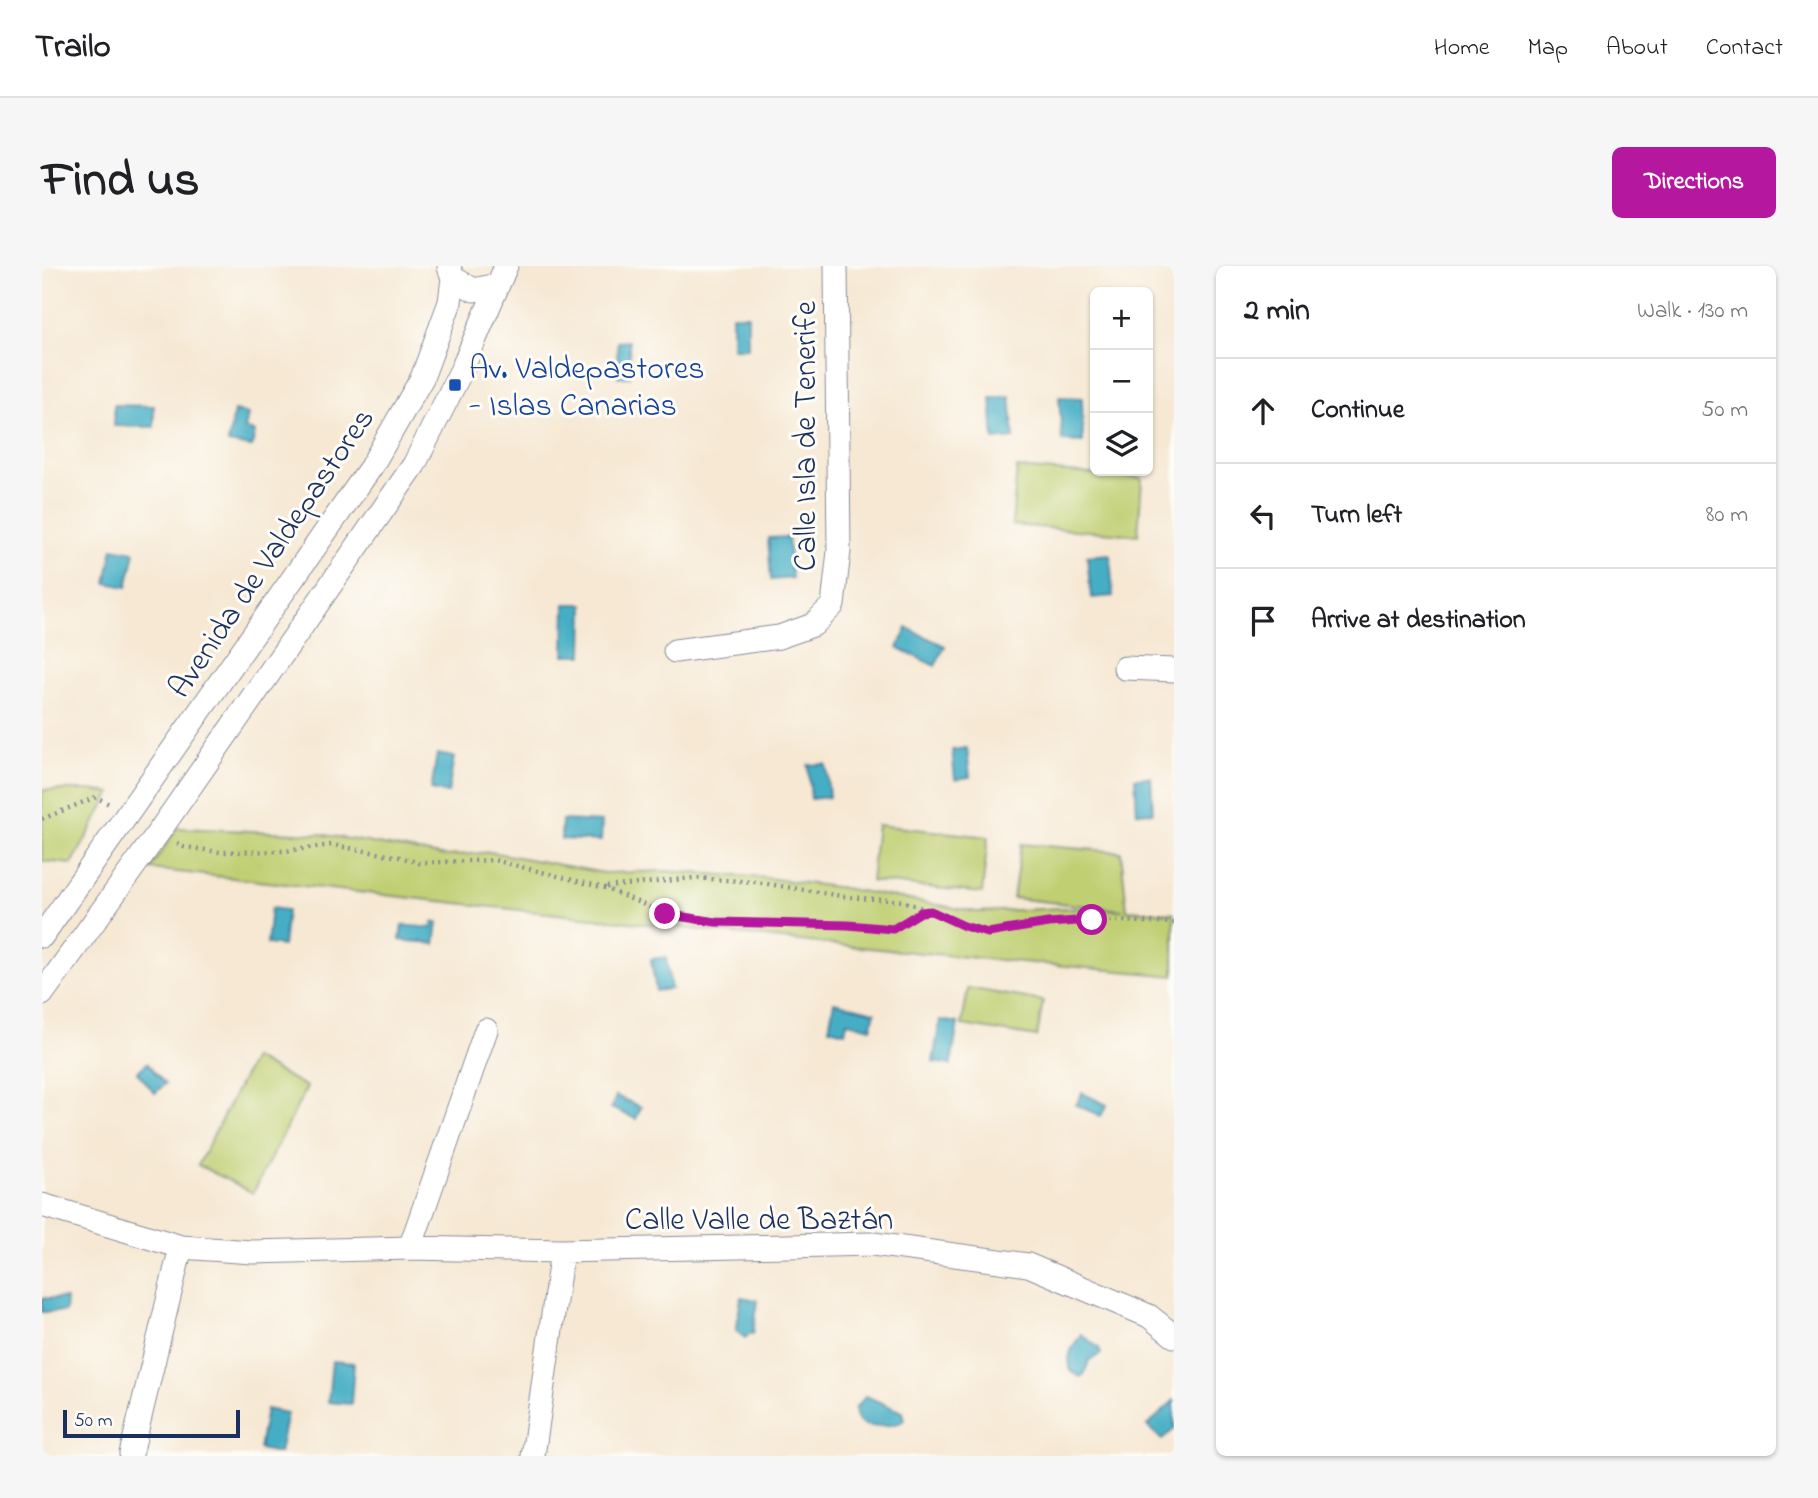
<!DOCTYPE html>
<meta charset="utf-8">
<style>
:root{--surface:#fff;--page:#f6f6f6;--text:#202124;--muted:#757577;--line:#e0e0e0;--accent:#b5179e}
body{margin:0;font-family:"Indie Flower",sans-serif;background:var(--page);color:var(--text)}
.controls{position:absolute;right:21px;top:21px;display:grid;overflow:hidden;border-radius:10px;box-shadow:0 2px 5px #0004}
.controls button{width:63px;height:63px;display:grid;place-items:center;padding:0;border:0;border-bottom:2px solid var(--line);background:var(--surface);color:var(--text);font:35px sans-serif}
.scale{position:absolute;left:21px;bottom:18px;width:177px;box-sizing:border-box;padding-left:7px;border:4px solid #1b2f5e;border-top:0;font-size:19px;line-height:24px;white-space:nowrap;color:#1b2f5e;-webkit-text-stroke:5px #fdfcf7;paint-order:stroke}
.stop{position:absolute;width:21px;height:21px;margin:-16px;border:5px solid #b5179e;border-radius:50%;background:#fff}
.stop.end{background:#b5179e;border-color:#fff;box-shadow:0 2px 7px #0008}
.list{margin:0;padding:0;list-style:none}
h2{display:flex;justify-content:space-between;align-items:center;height:91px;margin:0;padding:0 28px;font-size:30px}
h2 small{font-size:23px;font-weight:400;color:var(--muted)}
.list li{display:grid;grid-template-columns:46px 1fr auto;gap:21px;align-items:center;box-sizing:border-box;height:105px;padding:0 28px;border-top:2px solid var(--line)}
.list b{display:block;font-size:26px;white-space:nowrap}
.list em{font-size:23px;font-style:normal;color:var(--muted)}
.icon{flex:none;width:38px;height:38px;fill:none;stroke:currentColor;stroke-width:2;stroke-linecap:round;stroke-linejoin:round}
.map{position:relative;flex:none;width:1132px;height:1190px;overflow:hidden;border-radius:10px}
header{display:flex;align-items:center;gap:42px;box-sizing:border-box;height:98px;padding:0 35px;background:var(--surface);border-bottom:2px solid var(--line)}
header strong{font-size:33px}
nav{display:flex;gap:38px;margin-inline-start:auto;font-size:24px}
.intro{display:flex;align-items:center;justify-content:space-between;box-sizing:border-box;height:168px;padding:0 42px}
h1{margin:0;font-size:49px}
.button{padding:18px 32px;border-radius:10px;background:var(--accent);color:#fff;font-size:24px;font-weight:700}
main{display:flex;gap:42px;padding:0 42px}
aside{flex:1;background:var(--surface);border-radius:10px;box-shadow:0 2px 5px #0004}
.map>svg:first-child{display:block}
</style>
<header>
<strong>Trailo</strong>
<nav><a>Home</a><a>Map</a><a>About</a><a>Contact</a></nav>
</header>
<div class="intro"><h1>Find us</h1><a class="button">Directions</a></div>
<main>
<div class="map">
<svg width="1132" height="1190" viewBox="0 0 1132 1190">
<rect width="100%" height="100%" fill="#fdfcf7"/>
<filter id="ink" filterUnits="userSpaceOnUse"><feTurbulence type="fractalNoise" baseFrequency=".0143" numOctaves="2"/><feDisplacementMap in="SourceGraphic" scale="14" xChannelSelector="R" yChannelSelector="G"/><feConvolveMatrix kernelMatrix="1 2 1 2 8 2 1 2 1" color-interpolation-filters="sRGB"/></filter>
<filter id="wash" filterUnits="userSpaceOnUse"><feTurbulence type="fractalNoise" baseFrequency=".00686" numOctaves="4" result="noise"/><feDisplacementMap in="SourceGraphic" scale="28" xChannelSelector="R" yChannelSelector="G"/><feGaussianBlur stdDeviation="1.57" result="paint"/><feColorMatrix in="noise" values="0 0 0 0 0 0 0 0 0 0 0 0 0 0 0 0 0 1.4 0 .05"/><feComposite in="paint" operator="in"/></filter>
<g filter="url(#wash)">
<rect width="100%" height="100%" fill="#f6e8d3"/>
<path fill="#c0cf72" stroke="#6e7f68" stroke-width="2" d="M975 202 1100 212 1096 269 970 259Z
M0 524H48L69 527 30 598 0 595Z
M835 559 946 571 940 627 829 615Z
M135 562 278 568 405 590 449 586 562 607 623 605 725 612 801 622 935 646 1020 642 1081 644 971 632 979 578 1079 586 1085 644 1132 647V710L794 679 108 603Z
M926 722 1001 735 995 771 920 759Z
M211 792 265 821 211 927 156 899Z"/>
<path fill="#45aec4" stroke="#306e91" stroke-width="2" d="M690 49H706V82H690Z
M587 75 588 111H576L575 76Z
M968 130 972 172 952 174 949 132Z
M1017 131 1040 132 1041 176 1020 175Z
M72 139 112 140V161L72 160Z
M192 145 206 148 203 163 213 166 210 181 186 177Z
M746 271 750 312 729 314 726 272Z
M71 282 93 286 85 321 64 317Z
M1068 288 1071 330 1049 332 1045 290Z
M523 338H542L541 389H522Z
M865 362 903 380 893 400 856 382Z
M925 482 928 511 913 513 910 484Z
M395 488 412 491 406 527 389 524Z
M784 498 787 531 769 533 766 499Z
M1109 511 1111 546 1095 547 1093 512Z
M520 554 560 556 559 575 519 573Z
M229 642 245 644 241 680 225 678Z
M391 656 396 657 393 678 358 674 360 659 390 662Z
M624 691 629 723 614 725 609 693Z
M792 736 833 746 829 762 805 756 803 766 787 762Z
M898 754 916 757 909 799 891 796Z
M105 797 123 818 113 827 95 806Z
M1040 827 1065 839 1059 850 1034 839Z
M574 830 599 841 594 853 569 842Z
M699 1031 716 1034 711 1068H707L703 1072 694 1065Z
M0 1032 24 1033 23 1046H0Z
M1039 1068 1057 1082 1059 1088 1047 1094 1043 1107 1039 1111 1029 1106C1024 1088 1030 1082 1039 1068Z
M290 1095 312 1097 309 1138 286 1136Z
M824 1130 860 1146 862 1154C856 1160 827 1162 820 1158 814 1155 814 1148 813 1142Z
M1132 1134V1163L1120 1174 1105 1160Z
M224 1143 245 1147 237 1187 217 1183Z"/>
</g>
<g filter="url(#ink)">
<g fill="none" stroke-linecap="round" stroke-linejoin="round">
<defs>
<path id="street" d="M407 1 411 12 432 24 455 19
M633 385 737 371 771 359 791 339 797 285 794 0
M1083 402 1132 404
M0 670 329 201 380 112 408 36 411 12
M0 728 116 567 372 199 421 101 464 0
M0 939 139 981 210 986 368 982 520 985 831 978 986 999 1107 1050 1132 1070
M368 982 444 764
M89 1188 139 981
M491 1190 520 985"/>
</defs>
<use href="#street" stroke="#888c98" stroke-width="25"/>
<path stroke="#888c98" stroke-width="4.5" stroke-dasharray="2 5" stroke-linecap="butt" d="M0 553 54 531 67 538
M135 577 142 581 178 586 243 585 290 579 358 591 377 597 452 594 563 622 623 648 674 656 806 659 851 663 879 646 889 645
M565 621 652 612 714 616 805 631 861 635 946 667 1006 657 1050 654 1132 657"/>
<use href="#street" stroke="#fff" stroke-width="23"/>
</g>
</g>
<g fill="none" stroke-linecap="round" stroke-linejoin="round" filter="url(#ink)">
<path stroke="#b5179e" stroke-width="9" d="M623 648 674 656 806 659 851 663 879 646 889 645 922 660 946 667 1006 657 1050 654"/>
</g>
<rect fill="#1a4fb4" stroke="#fdfcf7" stroke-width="2.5" x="406" y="112" width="14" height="14" rx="3.5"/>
<g text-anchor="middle" stroke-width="6" stroke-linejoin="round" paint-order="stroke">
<g font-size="32" fill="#164399" stroke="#fdfcf7" text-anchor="start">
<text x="427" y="112">Av. Valdepastores<tspan x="427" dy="37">- Islas Canarias</tspan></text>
</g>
<g font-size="32" fill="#1b2f5e" stroke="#fdfcf7">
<text transform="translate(762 170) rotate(-90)" y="11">Calle Isla de Tenerife</text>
<text transform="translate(228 286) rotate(-56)" y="11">Avenida de Valdepastores</text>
<text x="717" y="963">Calle Valle de Baztán</text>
</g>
</g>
</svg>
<div class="controls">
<button>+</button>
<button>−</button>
<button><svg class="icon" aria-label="layers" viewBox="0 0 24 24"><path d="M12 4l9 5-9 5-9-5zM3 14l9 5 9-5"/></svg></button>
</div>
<div class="scale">50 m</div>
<div class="stop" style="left:1050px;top:654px"></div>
<div class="stop end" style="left:623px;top:648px"></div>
</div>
<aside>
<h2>2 min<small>Walk · 130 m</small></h2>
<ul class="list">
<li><svg class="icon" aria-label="ahead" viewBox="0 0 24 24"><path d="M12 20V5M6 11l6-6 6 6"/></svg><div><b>Continue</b></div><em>50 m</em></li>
<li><svg class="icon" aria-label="left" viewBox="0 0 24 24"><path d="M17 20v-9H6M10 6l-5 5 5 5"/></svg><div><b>Turn left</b></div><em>80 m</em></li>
<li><svg class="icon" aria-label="arrive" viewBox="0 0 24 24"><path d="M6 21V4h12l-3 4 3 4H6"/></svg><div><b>Arrive at destination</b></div></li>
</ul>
</aside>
</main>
